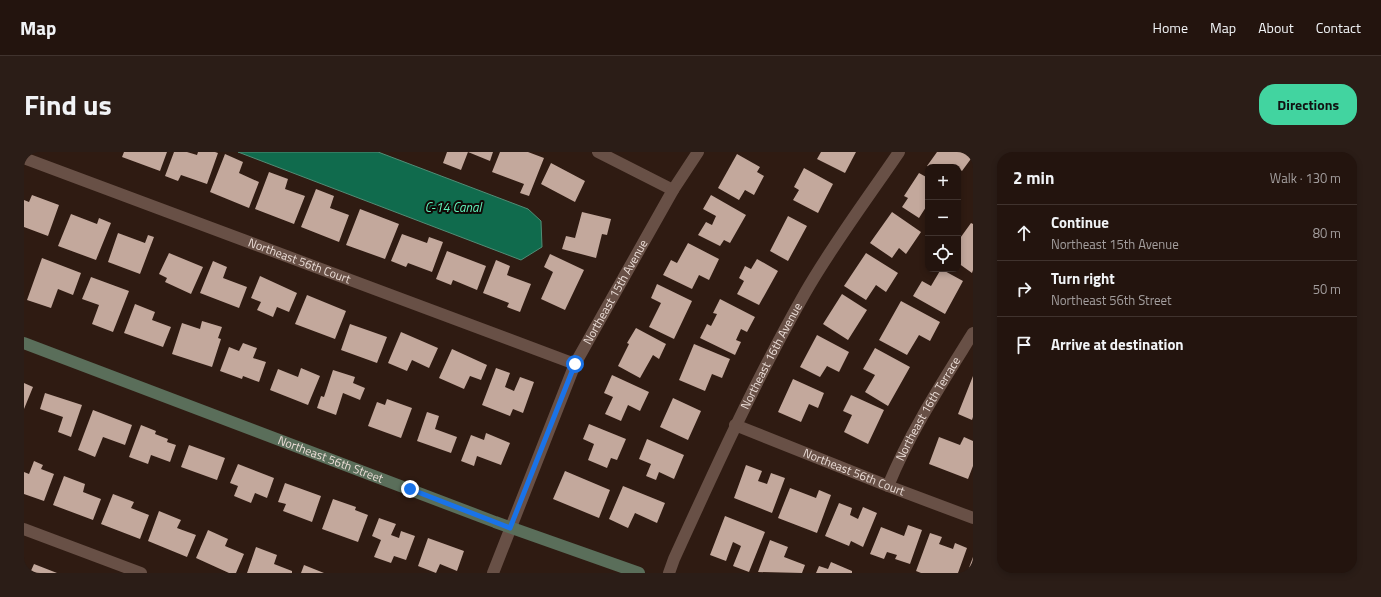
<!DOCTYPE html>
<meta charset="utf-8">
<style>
:root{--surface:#23140e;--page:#2b1d17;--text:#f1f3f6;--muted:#a39e9e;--line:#40332e;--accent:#42d4a0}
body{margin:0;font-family:"Titillium Web",sans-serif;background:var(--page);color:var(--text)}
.controls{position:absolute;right:12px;top:12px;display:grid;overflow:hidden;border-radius:8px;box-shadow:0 2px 6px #0003}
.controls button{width:36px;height:36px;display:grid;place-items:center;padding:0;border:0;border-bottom:1px solid var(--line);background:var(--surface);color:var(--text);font:20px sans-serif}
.stop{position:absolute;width:12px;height:12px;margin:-9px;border:3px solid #1a73e8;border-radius:50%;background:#fff}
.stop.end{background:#1a73e8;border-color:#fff;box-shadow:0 1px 4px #0008}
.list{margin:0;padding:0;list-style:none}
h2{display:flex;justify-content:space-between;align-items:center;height:52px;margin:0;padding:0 16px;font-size:17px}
h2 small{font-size:13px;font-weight:400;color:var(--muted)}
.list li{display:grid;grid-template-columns:26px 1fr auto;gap:12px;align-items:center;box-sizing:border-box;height:56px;padding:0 16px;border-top:1px solid var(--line)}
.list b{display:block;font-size:15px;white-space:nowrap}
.list p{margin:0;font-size:13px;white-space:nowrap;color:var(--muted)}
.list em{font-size:13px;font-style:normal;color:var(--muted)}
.icon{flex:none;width:22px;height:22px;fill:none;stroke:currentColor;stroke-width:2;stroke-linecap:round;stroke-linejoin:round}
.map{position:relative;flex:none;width:949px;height:421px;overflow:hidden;border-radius:16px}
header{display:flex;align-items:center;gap:24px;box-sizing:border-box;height:56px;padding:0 20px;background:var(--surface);border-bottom:1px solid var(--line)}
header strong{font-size:19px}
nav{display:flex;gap:22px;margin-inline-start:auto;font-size:14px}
.intro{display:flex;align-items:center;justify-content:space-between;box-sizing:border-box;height:96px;padding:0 24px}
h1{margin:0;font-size:28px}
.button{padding:10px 18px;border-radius:16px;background:var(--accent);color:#111;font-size:14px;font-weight:700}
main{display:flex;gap:24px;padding:0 24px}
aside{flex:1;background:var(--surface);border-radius:16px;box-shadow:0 2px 6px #0003}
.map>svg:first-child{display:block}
</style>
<header>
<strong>Map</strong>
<nav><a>Home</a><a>Map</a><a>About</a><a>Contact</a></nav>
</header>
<div class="intro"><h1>Find us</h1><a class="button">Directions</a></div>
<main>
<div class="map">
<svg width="949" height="421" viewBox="0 0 949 421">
<rect width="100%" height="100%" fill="#2f1b12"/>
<path fill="#106b4d" stroke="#528d76" d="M214 0H354L504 57 517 69 518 95 497 108Z"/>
<path fill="#c3a89c" d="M100 0H143L136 19 98 5Z
M150 0H163L173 3 174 0H191L194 1 183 32 157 23 154 29 141 24Z
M423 0H469L466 9 444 0 437 18 419 11Z
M476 0H504L520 6 505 44 496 41 500 32 468 20Z
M797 0H832L821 21 793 7Z
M913 0H949V4L938 19 932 14 904 15 903 14Z
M201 2 219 10 215 21 235 30 225 56 186 40Z
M713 2 736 15 733 20 740 24 730 43 721 38 715 48 694 36Z
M527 11 561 29 551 50 517 32Z
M780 16 809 32 794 61 769 48 775 38 770 35Z
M245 20 264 27 261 37 281 44 270 72 231 57Z
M895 21 904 26V56L902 55 895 66 878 55 884 46 880 44Z
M292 37 310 44 306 56 325 63 315 90 277 75Z
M8 43 35 53 24 84 0 75V48L5 50Z
M687 43 722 63 706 91 700 88 696 94 674 83 682 70 688 73 692 64 679 57Z
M336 57 375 72 361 107 322 93Z
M558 60 587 67 583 83 578 82 572 106 538 97 542 84 551 86Z
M868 60 897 80 882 102 875 96 868 106 846 91Z
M47 62 73 72 75 66 87 71 72 108 34 94Z
M764 64 783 74 764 109 746 99Z
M947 71 949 72V118L948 121 934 111V89Z
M94 81 121 91 124 83 130 85 116 122 84 110Z
M378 82 403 91 405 85 419 90 408 120 384 111 382 115 367 109Z
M664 91 695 107 685 128 675 123 668 137 639 123 647 108 653 111Z
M423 99 462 114 453 138 429 128 427 133 412 127Z
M145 101 179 115 167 142 141 130 143 126 135 122Z
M842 101 874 121 862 140 852 133 842 148 820 134Z
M526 102 560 118 541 158 517 147 529 120 520 115Z
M18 106 57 121 49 143 34 137 27 156 3 148Z
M733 107 754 119 735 153 713 142 720 129 715 126 721 114 727 117Z
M472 108 486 114 483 123 507 132 496 160 483 155 485 151 459 141Z
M189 109 203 115 199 126 223 135 215 156 176 141Z
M917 117 939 129 921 162 889 144 898 129 907 134Z
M236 124 273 141 265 160 253 155 249 165 233 158 237 150 227 146Z
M67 125 105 139 89 180 68 172 75 153 58 147Z
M633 132 668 149 650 187 625 175 637 151 627 146Z
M818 142 843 158 824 188 799 172Z
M283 143 322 159 311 187 271 172Z
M696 147 731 165 723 180 717 177 712 188 717 190 711 203 676 186 683 172 687 174 693 162 689 161Z
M877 149 916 170 906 189 895 183 883 203 855 188Z
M111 152 131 160 128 168 147 175 139 195 100 181Z
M178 169 198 175 194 186 197 187 188 215 148 202 158 171 176 177Z
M326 172 363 185 353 211 317 198Z
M612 176 642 192 635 207 629 203 616 226 594 214 605 192 603 191Z
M377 180 414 196 405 216 388 208 383 219 364 211Z
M793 183 825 200 815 220 803 214 796 225 776 215Z
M219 191 233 196 229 206 242 210 235 230 219 224 218 227 196 219 205 195 215 199Z
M670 192 706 207 698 226 688 222 681 239 655 228Z
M851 196 886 215 864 254 841 240 851 223 839 217Z
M428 197 463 213 457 228 446 224 440 237 415 226Z
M277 216 296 224 284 253 246 238 254 217 274 225Z
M472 216 486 221 481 235 490 239 496 225 510 230 499 261 489 257 486 264 458 253Z
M309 218 331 225 329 231 341 236 336 248 319 241 312 263 293 256 297 244 300 245Z
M588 223 625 240 616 259 604 253 597 269 581 262 589 245 580 241Z
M949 224V265L948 268 934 262Z
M769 227 800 241 794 256 785 252 777 270 754 260Z
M0 231 9 235 0 257Z
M21 241 58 253 47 285 34 280 39 265 16 257Z
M827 243 860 258 844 292 820 280 828 263 819 259Z
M649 246 677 259 664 288 636 275Z
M363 247 388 256 377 286 344 274 353 250 361 253Z
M69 258 108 273 101 293 79 285 71 305 54 298Z
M403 260 415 264 411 277 433 285 427 301 393 289Z
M565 272 602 287 593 308 587 306 583 316 564 308 570 292 559 287Z
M117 273 132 279 131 282 144 287 143 290 152 293 146 310 127 303 124 312 105 305Z
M462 281 486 291 477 313 453 304 450 314 437 309 447 283 460 288Z
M915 285 936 293 940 285 949 289V314L944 327 905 312Z
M623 287 660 303 650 327 635 320 632 328 622 324 627 312 615 307Z
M165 293 201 306 193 328 157 315Z
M10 309 19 313 17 317 30 322 20 349 0 342V320L5 322Z
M214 312 250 326 243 346 231 341 227 351 210 344 214 334 206 331Z
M722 313 738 319 734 329 743 332 747 321 761 326 748 361 710 346Z
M541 319 586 338 575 366 529 347Z
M40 324 61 332 59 340 77 347 69 368 29 353Z
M261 331 297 344 288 370 259 359 262 352 254 350Z
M599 334 641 351 633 371 611 361 604 376 585 367Z
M766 336 792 346 795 338 807 343 793 381 754 366Z
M89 342 110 350 107 356 125 363 116 387 77 372Z
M309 347 332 355 331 358 344 363 334 390 298 377Z
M815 351 828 356 826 363 834 367 839 355 853 361 839 395 827 389 825 394 801 384Z
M135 359 157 368 153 376 172 383 163 405 124 389Z
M701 364 741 380 725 420 709 414 717 394 709 390 702 409 686 403Z
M355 366 372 372 367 383 375 386 377 379 391 384 382 408 370 404 367 411 350 405 357 388 348 384Z
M884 373 898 378 886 412 871 407 873 403 863 400 860 407 846 402 857 375 880 384Z
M184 378 204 387 201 394 220 402 212 421H205L172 406Z
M906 381 918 385 915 392 929 397 931 391 943 396 934 421H897L892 419Z
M404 386 440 399 433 419 416 412 412 421 394 414Z
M746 388 764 395 760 405 781 413 778 421 734 420Z
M232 395 253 403 250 412 268 419V421H223Z
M949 405V421H943Z
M807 410 828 419V421H792L795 414 804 417Z
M10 412 33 421H0V418L6 421Z
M280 413 300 421H277Z"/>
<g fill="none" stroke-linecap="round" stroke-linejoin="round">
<g stroke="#685046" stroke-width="12">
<path d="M574 0 649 38"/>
<path id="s1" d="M0 6 551 212"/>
<path id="s2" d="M711 273 864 334 949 366"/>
<path id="s3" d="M864 334C886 280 918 231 949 181"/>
<path d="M0 377 117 421"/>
<path id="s4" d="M469 421 551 212 649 38 674 0"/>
<path id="s5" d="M645 421 650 407C691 317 732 227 781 141 809 92 843 47 875 0"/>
</g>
<path stroke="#5a6e5a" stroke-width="12" id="s6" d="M0 191 471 370 615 421"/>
</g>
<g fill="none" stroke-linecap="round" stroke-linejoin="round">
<path stroke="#1a73e8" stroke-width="5" d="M386 337 486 376 551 212"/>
</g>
<g text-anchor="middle" stroke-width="4" stroke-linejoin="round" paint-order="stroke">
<g font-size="12" fill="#ebddd7" stroke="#100805">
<text dy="4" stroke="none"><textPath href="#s1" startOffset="294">Northeast 56th Court</textPath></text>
<text dy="4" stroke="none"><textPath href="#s4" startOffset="307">Northeast 15th Avenue</textPath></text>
<text dy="4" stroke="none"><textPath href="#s5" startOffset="240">Northeast 16th Avenue</textPath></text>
<text dy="4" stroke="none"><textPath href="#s3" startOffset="87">Northeast 16th Terrace</textPath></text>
<text dy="4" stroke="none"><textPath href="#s6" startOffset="328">Northeast 56th Street</textPath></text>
<text dy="4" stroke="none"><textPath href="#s2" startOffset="128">Northeast 56th Court</textPath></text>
</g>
<g font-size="13" font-style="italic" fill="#63f2bc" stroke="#100805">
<text x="429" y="60">C-14 Canal</text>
</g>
</g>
</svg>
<div class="controls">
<button>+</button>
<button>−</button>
<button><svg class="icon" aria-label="locate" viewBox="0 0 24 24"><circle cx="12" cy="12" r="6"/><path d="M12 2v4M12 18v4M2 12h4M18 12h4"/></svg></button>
</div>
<div class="stop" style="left:551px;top:212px"></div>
<div class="stop end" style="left:386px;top:337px"></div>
</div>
<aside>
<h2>2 min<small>Walk · 130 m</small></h2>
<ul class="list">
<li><svg class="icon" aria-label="ahead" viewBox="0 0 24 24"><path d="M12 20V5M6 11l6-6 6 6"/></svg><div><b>Continue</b><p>Northeast 15th Avenue</p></div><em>80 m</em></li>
<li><svg class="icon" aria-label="right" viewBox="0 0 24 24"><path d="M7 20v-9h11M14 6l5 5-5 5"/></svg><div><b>Turn right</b><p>Northeast 56th Street</p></div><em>50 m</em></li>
<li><svg class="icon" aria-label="arrive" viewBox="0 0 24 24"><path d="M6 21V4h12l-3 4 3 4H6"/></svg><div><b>Arrive at destination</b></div></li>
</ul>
</aside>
</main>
